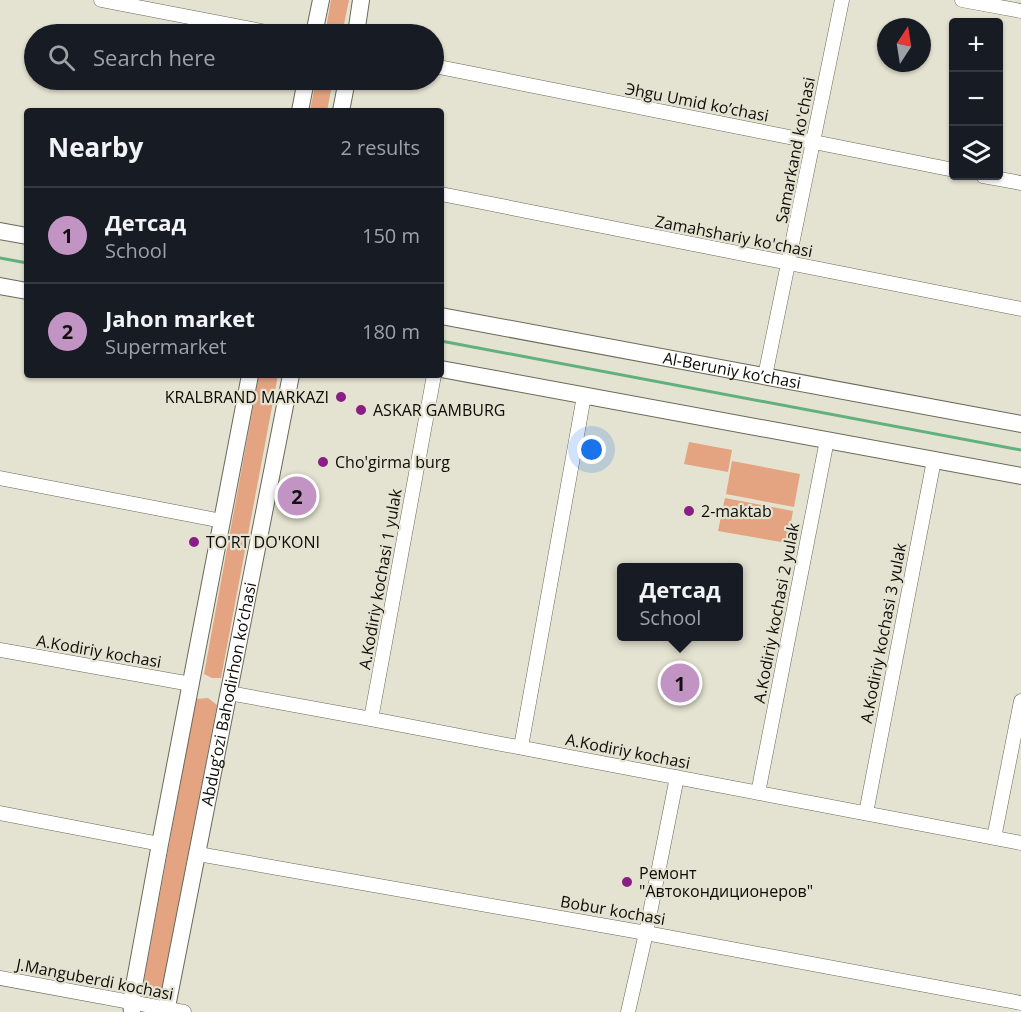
<!DOCTYPE html>
<meta charset="utf-8">
<style>
:root{--surface:#171b24;--page:#20242c;--text:#f1f3f6;--muted:#9ea1a6;--line:#363941;--accent:#c294c3}
body{margin:0;font-family:"Open Sans",sans-serif;background:var(--page);color:var(--text)}
.controls{position:absolute;right:18px;top:18px;display:grid;overflow:hidden;border-radius:6px;box-shadow:0 2px 4px #0004}
.controls button{width:54px;height:54px;display:grid;place-items:center;padding:0;border:0;border-bottom:2px solid var(--line);background:var(--surface);color:var(--text);font:30px sans-serif}
.compass{position:absolute;left:877px;top:18px;width:54px;height:54px;border-radius:50%;background:var(--surface);box-shadow:0 2px 4px #0004;rotate:12deg}
.you{position:absolute;left:592px;top:450px;width:21px;height:21px;margin:-15px;border:4px solid #fff;border-radius:50%;background:#1a73e8;box-shadow:0 0 0 9px #1a73e833}
.badge{display:grid;place-items:center;width:39px;height:39px;border-radius:50%;background:var(--accent);color:#111;font-size:20px;font-weight:700}
.pin{position:absolute;translate:-50% -50%;border:3px solid #fff;box-shadow:0 2px 6px #0006}
.popup{position:absolute;left:617px;top:563px;width:126px;height:78px;box-sizing:border-box;display:grid;place-content:center;border-radius:6px;background:var(--surface);filter:drop-shadow(0 2px 4px #0005);font-size:20px;white-space:nowrap;color:var(--muted)}
.popup b{font-size:22px;color:var(--text)}
.popup::after{content:'';position:absolute;left:50%;top:100%;margin-left:-12px;border:12px solid transparent;border-top-color:var(--surface)}
.list{margin:0;padding:0;list-style:none}
h2{display:flex;justify-content:space-between;align-items:center;height:78px;margin:0;padding:0 24px;font-size:26px}
h2 small{font-size:20px;font-weight:400;color:var(--muted)}
.list li{display:grid;grid-template-columns:39px 1fr auto;gap:18px;align-items:center;box-sizing:border-box;height:96px;padding:0 24px;border-top:2px solid var(--line)}
.list b{display:block;font-size:22px;white-space:nowrap}
.list p{margin:0;font-size:20px;white-space:nowrap;color:var(--muted)}
.list em{font-size:20px;font-style:normal;color:var(--muted)}
.icon{flex:none;width:33px;height:33px;fill:none;stroke:currentColor;stroke-width:2;stroke-linecap:round;stroke-linejoin:round}
.map{position:relative;flex:none;width:1021px;height:1012px;overflow:hidden}
.search{position:absolute;background:var(--surface);box-shadow:0 2px 4px #0004;left:24px;top:24px;width:420px;height:66px;display:flex;align-items:center;gap:15px;box-sizing:border-box;padding:0 21px;border-radius:33px;color:var(--muted);font-size:22px}
.panel{position:absolute;background:var(--surface);box-shadow:0 2px 4px #0004;left:24px;top:108px;width:420px;height:270px;border-radius:6px}
.map>svg:first-child{display:block}
</style>
<div class="map">
<svg width="1021" height="1012" viewBox="0 0 1021 1012">
<rect width="100%" height="100%" fill="#e4e2d0"/>
<path fill="#e4a381" d="M331 0H349L342 34H325Z
M316 80H333L327 111H310Z
M259 375H278L221 678H212L204 674Z
M689 442 732 450 728 472 684 464Z
M732 461 800 474 794 507 726 494Z
M725 498 793 511 787 543 718 531Z
M208 698 217 705 161 996 157 1000 145 998 142 991 196 699Z"/>
<g fill="none" stroke-linecap="round" stroke-linejoin="round">
<path stroke="#60b17d" stroke-width="3" d="M0 258 27 263
M441 341 1021 450"/>
<defs>
<path id="minor" d="M101 0 277 34
M962 0 1021 11
M434 66 954 170
M983 176 1021 183
M441 194 1021 309
M765 376 842 0
M0 478 222 521
M0 650 191 684
M229 693 371 719 1021 843
M371 719 434 375
M521 747 584 396
M758 793 827 440
M0 813 160 844
M866 813 934 460
M994 838 1021 701
M198 854 646 933 1021 1003
M0 978 184 1012
M628 1012 646 933 677 777"/>
<g id="major">
<path d="M314 34 321 0"/>
<path d="M356 34 361 0"/>
<path d="M300 111 306 80"/>
<path d="M341 111 347 80"/>
<path d="M0 231 27 236"/>
<path d="M0 286 27 291"/>
<path id="s1" d="M441 316 1021 424"/>
<path d="M441 369 1021 476"/>
<path d="M132 1012 131 1002 160 844 250 375"/>
<path id="s2" d="M166 1012 291 375"/>
</g>
</defs>
<use href="#minor" stroke="#6a6858" stroke-width="15"/>
<use href="#major" stroke="#6a6858" stroke-width="18"/>
<use href="#minor" stroke="#fff" stroke-width="14"/>
<use href="#major" stroke="#fff" stroke-width="16"/>
</g>
<g fill="#891f85" stroke="#e4e2d0" stroke-width="2">
<circle cx="341" cy="397" r="6"/>
<circle cx="361" cy="410" r="6"/>
<circle cx="323" cy="462" r="6"/>
<circle cx="689" cy="511" r="6"/>
<circle cx="194" cy="542" r="6"/>
<circle cx="627" cy="882" r="6"/>
</g>
<g text-anchor="middle" stroke-width="4.5" stroke-linejoin="round" paint-order="stroke">
<g font-size="16" fill="#0c0b06" stroke="#e4e2d0">
<text transform="translate(697 102) rotate(11)" y="6">Эhgu Umid ko’chasi</text>
<text transform="translate(795 150) rotate(-79)" y="6">Samarkand ko'chasi</text>
<text transform="translate(734 236) rotate(11)" y="6">Zamahshariy ko'chasi</text>
<text dy="6" stroke="none"><textPath href="#s1" startOffset="296">Al-Beruniy ko’chasi</textPath></text>
<text transform="translate(380 579) rotate(-80)" y="6">A.Kodiriy kochasi 1 yulak</text>
<text transform="translate(776 613) rotate(-79)" y="6">A.Kodiriy kochasi 2 yulak</text>
<text transform="translate(883 633) rotate(-79)" y="6">A.Kodiriy kochasi 3 yulak</text>
<text transform="translate(99 651) rotate(10)" y="6">A.Kodiriy kochasi</text>
<text dy="6" stroke="none"><textPath href="#s2" startOffset="324">Abdug’ozi Bahodirhon ko’chasi</textPath></text>
<text transform="translate(628 751) rotate(11)" y="6">A.Kodiriy kochasi</text>
<text transform="translate(613 910) rotate(10)" y="6">Bobur kochasi</text>
<text transform="translate(95 979) rotate(11)" y="6">J.Manguberdi kochasi</text>
</g>
<g font-size="16" fill="#0c0b06" stroke="#e4e2d0" text-anchor="start">
<text x="329" y="403" text-anchor="end">KRALBRAND MARKAZI</text>
<text x="373" y="416">ASKAR GAMBURG</text>
<text x="335" y="468">Cho'girma burg</text>
<text x="701" y="517">2-maktab</text>
<text x="206" y="548">TO'RT DO'KONI</text>
<text x="639" y="879">Ремонт<tspan x="639" dy="18">"Автокондиционеров"</tspan></text>
</g>
</g>
</svg>
<div class="controls">
<button>+</button>
<button>−</button>
<button><svg class="icon" aria-label="layers" viewBox="0 0 24 24"><path d="M12 4l9 5-9 5-9-5zM3 14l9 5 9-5"/></svg></button>
</div>
<svg class="compass" viewBox="-18 -18 36 36"><path d="M0-13l5 13h-10z" fill="#e53935"/><path d="M0 13l5-13h-10z" fill="#9ea1a6"/></svg>
<div class="you"></div>
<div class="pin badge" style="left:680px;top:683px">1</div>
<div class="popup"><b>Детсад</b>School</div>
<div class="pin badge" style="left:297px;top:496px">2</div>
<div class="search"><svg class="icon" aria-label="search" viewBox="0 0 24 24"><circle cx="10" cy="10" r="6"/><path d="M15 15l6 6"/></svg>Search here</div>
<section class="panel">
<h2>Nearby<small>2 results</small></h2>
<ul class="list">
<li><span class="badge">1</span><div><b>Детсад</b><p>School</p></div><em>150 m</em></li>
<li><span class="badge">2</span><div><b>Jahon market</b><p>Supermarket</p></div><em>180 m</em></li>
</ul>
</section>
</div>
